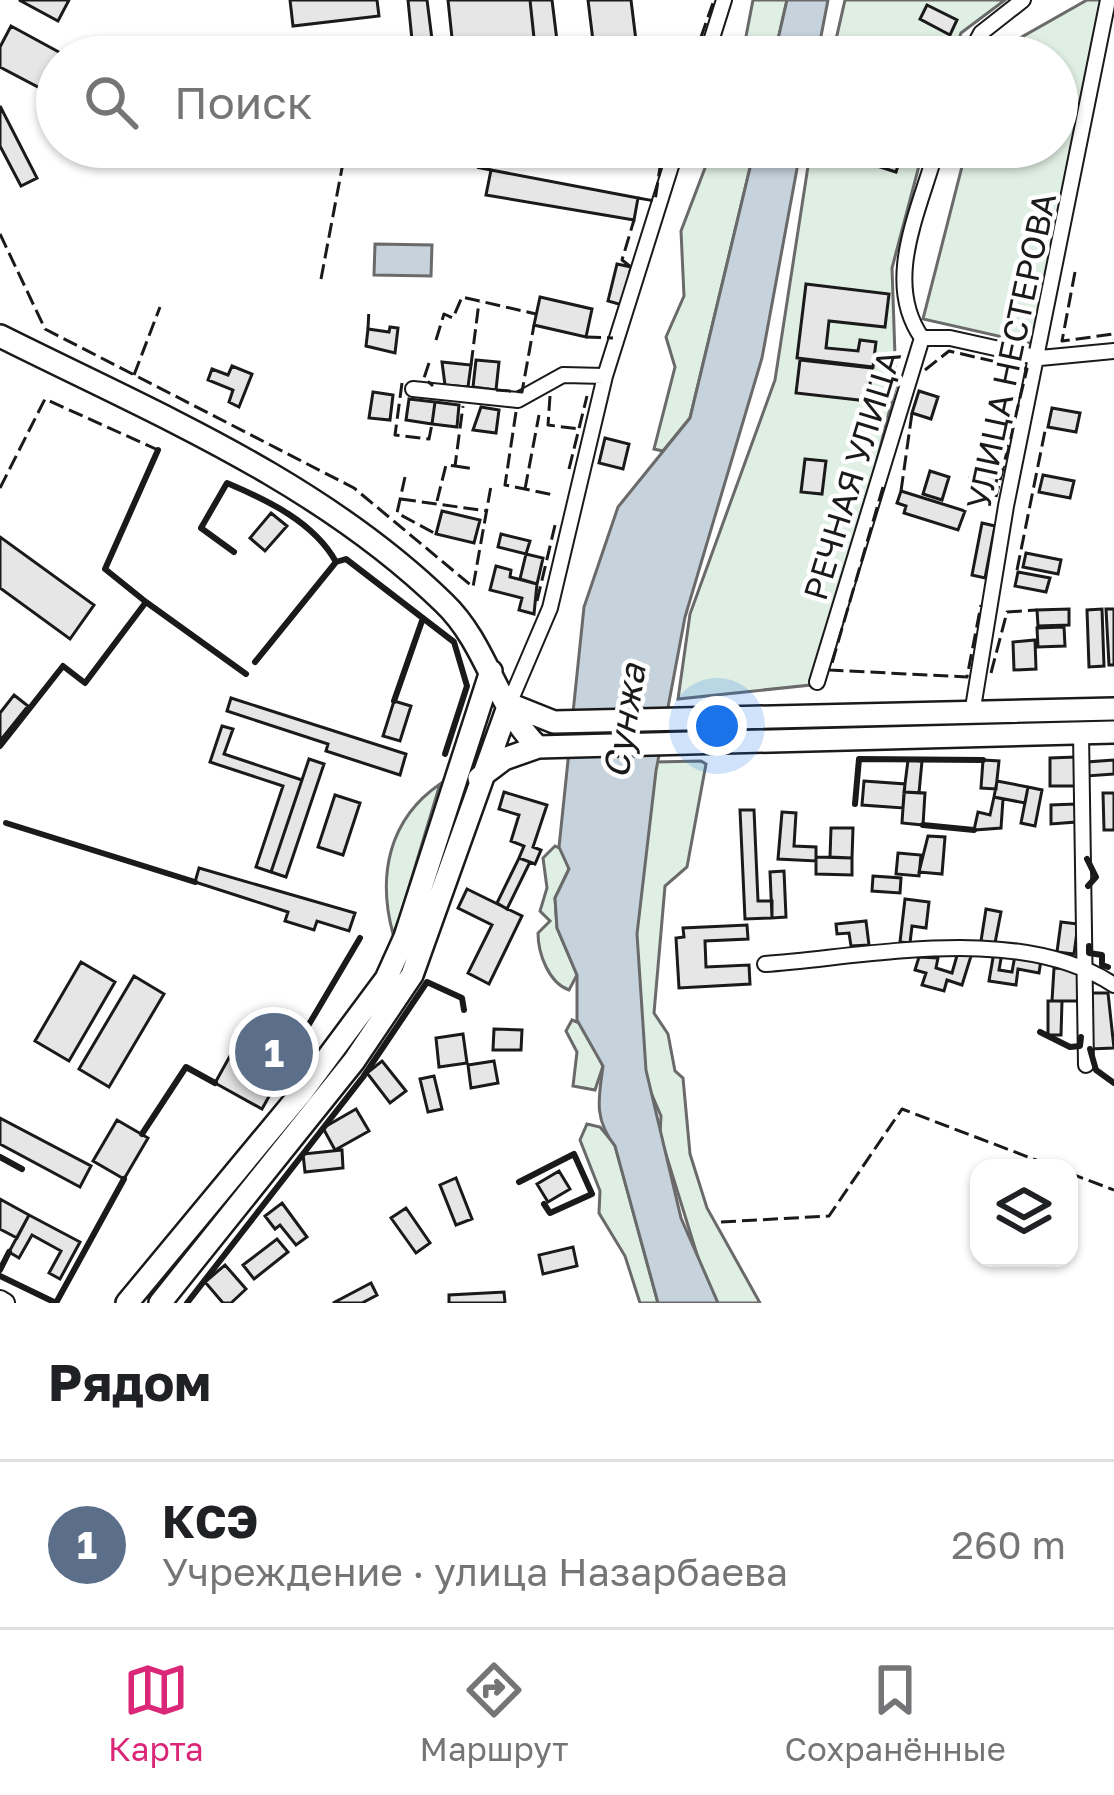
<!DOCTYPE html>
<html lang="ru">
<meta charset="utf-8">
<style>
:root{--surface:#fff;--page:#f2f2f2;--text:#202124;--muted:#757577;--line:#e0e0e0;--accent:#db2777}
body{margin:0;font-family:"Golos Text",sans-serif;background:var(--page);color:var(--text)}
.controls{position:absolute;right:36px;bottom:36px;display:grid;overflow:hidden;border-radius:24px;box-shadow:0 3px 9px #0004}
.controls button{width:108px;height:108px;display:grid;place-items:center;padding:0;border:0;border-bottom:3px solid var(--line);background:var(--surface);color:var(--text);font:60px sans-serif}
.you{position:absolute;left:717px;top:726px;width:42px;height:42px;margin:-30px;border:9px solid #fff;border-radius:50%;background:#1a73e8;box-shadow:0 0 0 18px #1a73e833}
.badge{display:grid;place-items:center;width:78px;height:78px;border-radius:50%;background:var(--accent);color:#fff;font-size:39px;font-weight:700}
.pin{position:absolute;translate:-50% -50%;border:6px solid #fff;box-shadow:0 3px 12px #0006}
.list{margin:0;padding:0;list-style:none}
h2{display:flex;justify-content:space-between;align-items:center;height:156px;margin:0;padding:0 48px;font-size:51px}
h2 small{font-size:39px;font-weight:400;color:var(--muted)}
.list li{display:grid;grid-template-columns:78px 1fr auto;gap:36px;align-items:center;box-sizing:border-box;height:168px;padding:0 48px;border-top:3px solid var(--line)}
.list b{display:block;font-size:45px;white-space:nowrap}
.list p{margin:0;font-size:39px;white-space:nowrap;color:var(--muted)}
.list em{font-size:39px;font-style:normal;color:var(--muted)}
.icon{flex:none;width:66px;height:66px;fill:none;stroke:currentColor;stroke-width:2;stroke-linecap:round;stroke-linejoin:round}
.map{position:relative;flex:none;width:1114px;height:1303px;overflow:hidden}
.search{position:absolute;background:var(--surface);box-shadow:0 3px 9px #0004;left:36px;right:36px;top:36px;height:132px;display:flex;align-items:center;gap:30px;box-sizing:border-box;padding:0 42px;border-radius:66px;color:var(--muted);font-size:45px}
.sheet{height:324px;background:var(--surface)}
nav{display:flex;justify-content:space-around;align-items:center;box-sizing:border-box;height:168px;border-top:3px solid var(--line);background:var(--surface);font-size:33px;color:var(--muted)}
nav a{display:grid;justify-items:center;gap:6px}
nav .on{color:var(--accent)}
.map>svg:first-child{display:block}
</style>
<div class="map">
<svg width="1114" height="1303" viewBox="0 0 1114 1303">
<rect width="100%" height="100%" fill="#fff"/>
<path fill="#e0efe3" stroke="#6a6a6a" stroke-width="3" d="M753 0H787L774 57H742Z
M845 0H1005L961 33 953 57H832Z
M1087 0H1107L1038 345 923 319 967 147H1057V57L990 55Z
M713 147H755L690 418 663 451 654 449 675 367 666 337 684 296 681 231Z
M811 147H924L892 268 896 385 820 684 678 699 690 614 775 380Z
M701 761 706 764 687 867 665 886 654 1013 668 1034 675 1071 683 1078 690 1154 707 1208 760 1303H712L660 1135 661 1116 640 1067 630 958 655 762Z
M440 784 400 917 393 934C377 875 389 819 440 784Z
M555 846 563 850 569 869 555 898 557 928 577 975 569 990C549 983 538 954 538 933L550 921 540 911 547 888 543 858Z
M572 1020 582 1024 603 1066 595 1090 573 1086 577 1052 566 1031Z
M587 1124 600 1127 615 1145 658 1303H640L625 1256 599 1213 600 1191 580 1140Z"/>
<path fill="#c6d2dc" stroke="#6a6a6a" stroke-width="3" d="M787 0H828L817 57H774Z
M755 147H801L762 358 685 617 656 771 637 934 646 1070 681 1218 718 1303H658L615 1146C593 1118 599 1097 603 1066L577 1020V975L557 928 555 898 569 869 559 847 584 607 618 507 690 418Z
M375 244 432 245 431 276 374 275Z"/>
<path fill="#e6e6e6" stroke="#1a1a1a" stroke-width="3" d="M19 0H69L58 21Z
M290 0H377L379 16 293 26Z
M408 0H427L433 47 413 50Z
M448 0H530L536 57H454Z
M530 0H552L559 57H536Z
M588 0H631L638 57H595Z
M927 5 957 20 950 35 920 19Z
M11 26 68 57H57V97L0 67V47Z
M0 106 37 178 21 186 0 146Z
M880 147H904L896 172 874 165Z
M491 170 638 198 634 220 486 195Z
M617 264 631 267 622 305 608 301Z
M806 284 889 294 885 327 829 321 826 348 858 351 860 340 876 342 873 367 797 358Z
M540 297 592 309 586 337 534 325Z
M390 327 398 328 395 353 366 346 368 329 389 332Z
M476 360 499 362 496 390 473 387Z
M800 360 872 368 868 401 796 393Z
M442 362 471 365 468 387 445 385Z
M232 366 252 374 239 407 229 402 233 390 208 380 212 369 228 375Z
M919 391 938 397 931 419 912 413Z
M373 392 393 395 390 420 369 418Z
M409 399 435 402 432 424 406 420Z
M435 402 459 405 457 427 432 424Z
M481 407 499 410 496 433 473 430Z
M1052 408 1080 413 1076 432 1048 427Z
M605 438 629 444 623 469 599 463Z
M805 459 826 461 822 494 801 492Z
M976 459 1001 467 995 485 970 477Z
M930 471 949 477 942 500 923 494Z
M1043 475 1074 481 1070 498 1039 492Z
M901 491 965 511 958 530 904 513 906 506 897 503Z
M442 511 480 520 474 543 436 534Z
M271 513 287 526 265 551 250 538Z
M982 523 995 526 985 578 972 575Z
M501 534 530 541 526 554 498 547Z
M0 537 94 605 70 639 0 588Z
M1026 553 1061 560 1058 574 1023 567Z
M526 554 543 558 537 584 520 579Z
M496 566 511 570 510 577 537 584 534 614 519 610 522 598 490 590Z
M1018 572 1050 578 1046 592 1015 586Z
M1069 609V625L1038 626 1037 610Z
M1102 609 1104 666 1089 667 1087 610Z
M1106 609H1114V665H1109Z
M1064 627 1065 646 1038 647 1037 628Z
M1035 640 1036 669 1014 670 1013 642Z
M14 695 28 706 0 741V713Z
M231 698 406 754 400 775 326 751 328 744 227 711Z
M394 701 411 706 400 741 383 736Z
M222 726 233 729 224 754 302 780 271 872 256 867 283 786 210 762Z
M1076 757V786H1050V758Z
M309 759 324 764 286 877 271 872Z
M908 760 922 761 919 793 904 792Z
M983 760 999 761 996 789 981 788Z
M1114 760V774L1087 776V762Z
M864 781 905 784 903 808 862 805Z
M997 781 1028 787 1025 803 994 797Z
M1028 787 1042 790 1035 826 1021 823Z
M504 792 547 805 533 847 541 850 535 864 519 858 524 846 511 841 519 815 499 809Z
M904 792 925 793 923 825 902 823Z
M1103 793H1114V830H1104Z
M335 795 360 803 343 855 318 847Z
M994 797 1003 799 1001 828 974 830 978 812 990 815Z
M1075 804 1076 822 1051 824V805Z
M740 810H754L758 901H772V918L745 919Z
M782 812 796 813 794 846 816 847V861L778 859Z
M831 828H853L852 858 830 857Z
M928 836 945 837 942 874 919 872Z
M898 853 921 855 919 876 896 874Z
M816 857 852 858V875L816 874Z
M519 858 530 862 507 909 497 903Z
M199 868 355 913 349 931 317 921 314 930 285 921 288 912 195 882Z
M784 871 786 917 772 918 770 872Z
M873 876 901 878 900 893 872 891Z
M467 889 522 916 489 984 468 973 492 925 458 908Z
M905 899 929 902 926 928 912 926 910 943 900 942Z
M986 909 1001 912 995 943 981 941Z
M866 921 869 945 851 946 849 933 837 934 836 924Z
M1061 922 1078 924 1074 954 1057 952Z
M747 925 748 939 705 941 706 967 749 965 750 984 679 988 676 938 684 937 683 928Z
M958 952 971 956 962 985 947 980 944 991 922 985 926 973 915 970 919 957 938 958 936 968 952 973Z
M994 952 1002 953 999 970 1012 972 1015 955 1041 960 1039 973 1018 969 1016 985 989 981Z
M81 962 115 982 69 1061 35 1041Z
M1054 968 1081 969 1079 1001H1052Z
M134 976 164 994 109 1087 79 1069Z
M1090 993H1108L1114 1048 1090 1049Z
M1048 1001H1062L1061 1035H1048Z
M494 1029 522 1030 521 1050H493Z
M275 1034 297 1046 262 1109 215 1083 230 1056 255 1069Z
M463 1034 467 1063 439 1067 436 1038Z
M382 1061 406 1091 390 1103 367 1073Z
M494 1061 498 1083 471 1088 468 1065Z
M434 1076 442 1109 428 1112 420 1079Z
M356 1109 369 1131 335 1150 323 1128Z
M0 1118 91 1166 80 1187 0 1144Z
M117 1120 148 1138 124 1179 93 1161Z
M342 1150 343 1168 305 1172 303 1154Z
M559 1171 570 1189 548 1202 537 1184Z
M456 1178 472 1219 456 1225 440 1185Z
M0 1199 29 1215 17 1238 0 1229Z
M282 1203 307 1237 296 1245 280 1225 275 1229 265 1216Z
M406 1208 430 1243 416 1253 391 1218Z
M29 1215 80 1242 60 1279 49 1273 61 1251 32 1235 19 1258 9 1252Z
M277 1239 288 1252 254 1279 243 1265Z
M573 1247 577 1266 543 1274 539 1255Z
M225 1265 246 1289 231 1303H223L205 1282Z
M371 1283 377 1295 362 1303H333Z
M504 1292 505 1303H449V1295Z"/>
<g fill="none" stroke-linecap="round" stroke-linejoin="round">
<defs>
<path id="street" d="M706 57 724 0
M968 57 981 33 1023 0
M922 338H950L1040 358 1114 351
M413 389 518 400 563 375 605 376
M817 682 922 338C882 281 920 210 937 147
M509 704 550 608 605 376 677 147
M972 714 1006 506 1108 0
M1081 733 1086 1065
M765 964C872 956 1021 923 1114 985"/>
<path id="secondary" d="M0 1300 5 1303"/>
<path id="primary" d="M0 336C154 413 319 481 444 603 487 644 496 707 538 747L1114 732
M509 704 554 722 1114 709
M479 778 504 759 538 747
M127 1303 302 1092 386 979 405 937 491 671
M160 1303 354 1061 412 975 509 704"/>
</defs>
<use href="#street" stroke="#1a1a1a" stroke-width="18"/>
<use href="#secondary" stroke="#1a1a1a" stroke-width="22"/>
<use href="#primary" stroke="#1a1a1a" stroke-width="26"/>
<use href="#street" stroke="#fff" stroke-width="14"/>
<use href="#secondary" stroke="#fff" stroke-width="18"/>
<use href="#primary" stroke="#fff" stroke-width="21"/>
<path stroke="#1a1a1a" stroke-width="3" stroke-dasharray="15 6" stroke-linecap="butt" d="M694 57 714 0
M374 147 491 170
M638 198 655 201 663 147
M0 234 45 329 354 488 473 587 491 486
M631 267 622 260 634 220
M1075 272 1062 341 1114 334
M321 279 346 147
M368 329 369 308
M586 337 613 338
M436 340 444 314 453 318 462 297 536 314
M429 363 424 378 433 386
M471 365 479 302
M925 370 949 351 1027 369 996 497
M134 375 160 307
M402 383 395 435 429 439 432 424
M496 390 522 392 534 325
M550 396 548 425 579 429
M516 412 505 485 554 495
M455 466 475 469
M569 469 587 396
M405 477 397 513 436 534
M883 487 830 670 967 677 981 605
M0 488 45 399 158 450
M525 489 539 415
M901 491 912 413
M401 499 487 511
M437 501 446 465 455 466 463 406
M1017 570 1045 431
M537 601 556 521
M991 673 1007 612 1037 610
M1069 1173 1114 1190
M721 1222 829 1216 902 1109 1057 1168"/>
<path stroke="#1a1a1a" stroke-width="6" d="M234 552 201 528 227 483C267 500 314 522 336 562L255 662
M336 562 346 559 454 642 467 686 445 754
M146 602 246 674
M394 701 423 618
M0 746 63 666 85 683 146 602 105 569 158 450
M855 804 859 759 983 760
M6 823 195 882
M923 825 974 830
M1087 859 1096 877 1088 886
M1089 946V953L1102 955V965L1108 967
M308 1026 360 938
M1040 1032 1070 1047 1080 1046 1081 1037
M1090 1049 1096 1070 1114 1083
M142 1134 186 1067 215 1083
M0 1157 22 1169
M519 1182 574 1154 592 1194 550 1213 544 1204
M0 1270 9 1252
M0 1276 56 1303
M56 1303 124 1179
M187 1303 363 1077 427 982 462 998 464 1010"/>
</g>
<g text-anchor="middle" stroke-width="9" stroke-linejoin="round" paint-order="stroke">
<g font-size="33" fill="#1a1a1a" stroke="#fff">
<text transform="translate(1011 351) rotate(-78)" y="12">УЛИЦА НЕСТЕРОВА</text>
<text transform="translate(852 475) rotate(-73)" y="12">РЕЧНАЯ УЛИЦА</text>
</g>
<g font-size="36" font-style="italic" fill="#1a1a1a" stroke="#fff">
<text transform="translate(624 721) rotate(-81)" y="13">Сунжа</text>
</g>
</g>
</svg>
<div class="controls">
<button><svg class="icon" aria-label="layers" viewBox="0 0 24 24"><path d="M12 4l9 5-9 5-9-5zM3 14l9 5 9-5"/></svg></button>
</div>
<div class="you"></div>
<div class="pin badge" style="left:274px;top:1052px;background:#5c6f8a">1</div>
<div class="search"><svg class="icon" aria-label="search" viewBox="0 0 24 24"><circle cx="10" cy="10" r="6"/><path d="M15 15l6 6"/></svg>Поиск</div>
</div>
<section class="sheet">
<h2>Рядом<small></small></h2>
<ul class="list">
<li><span class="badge" style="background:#5c6f8a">1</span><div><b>КСЭ</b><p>Учреждение · улица Назарбаева</p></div><em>260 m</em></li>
</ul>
</section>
<nav>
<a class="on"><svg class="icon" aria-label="map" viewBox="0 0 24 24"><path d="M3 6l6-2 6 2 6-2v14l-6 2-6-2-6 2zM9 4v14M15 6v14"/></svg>Карта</a>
<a><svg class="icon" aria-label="directions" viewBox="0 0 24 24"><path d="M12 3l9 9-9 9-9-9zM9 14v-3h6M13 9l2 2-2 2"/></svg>Маршрут</a>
<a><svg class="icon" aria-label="saved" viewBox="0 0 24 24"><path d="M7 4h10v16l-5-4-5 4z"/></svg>Сохранённые</a>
</nav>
